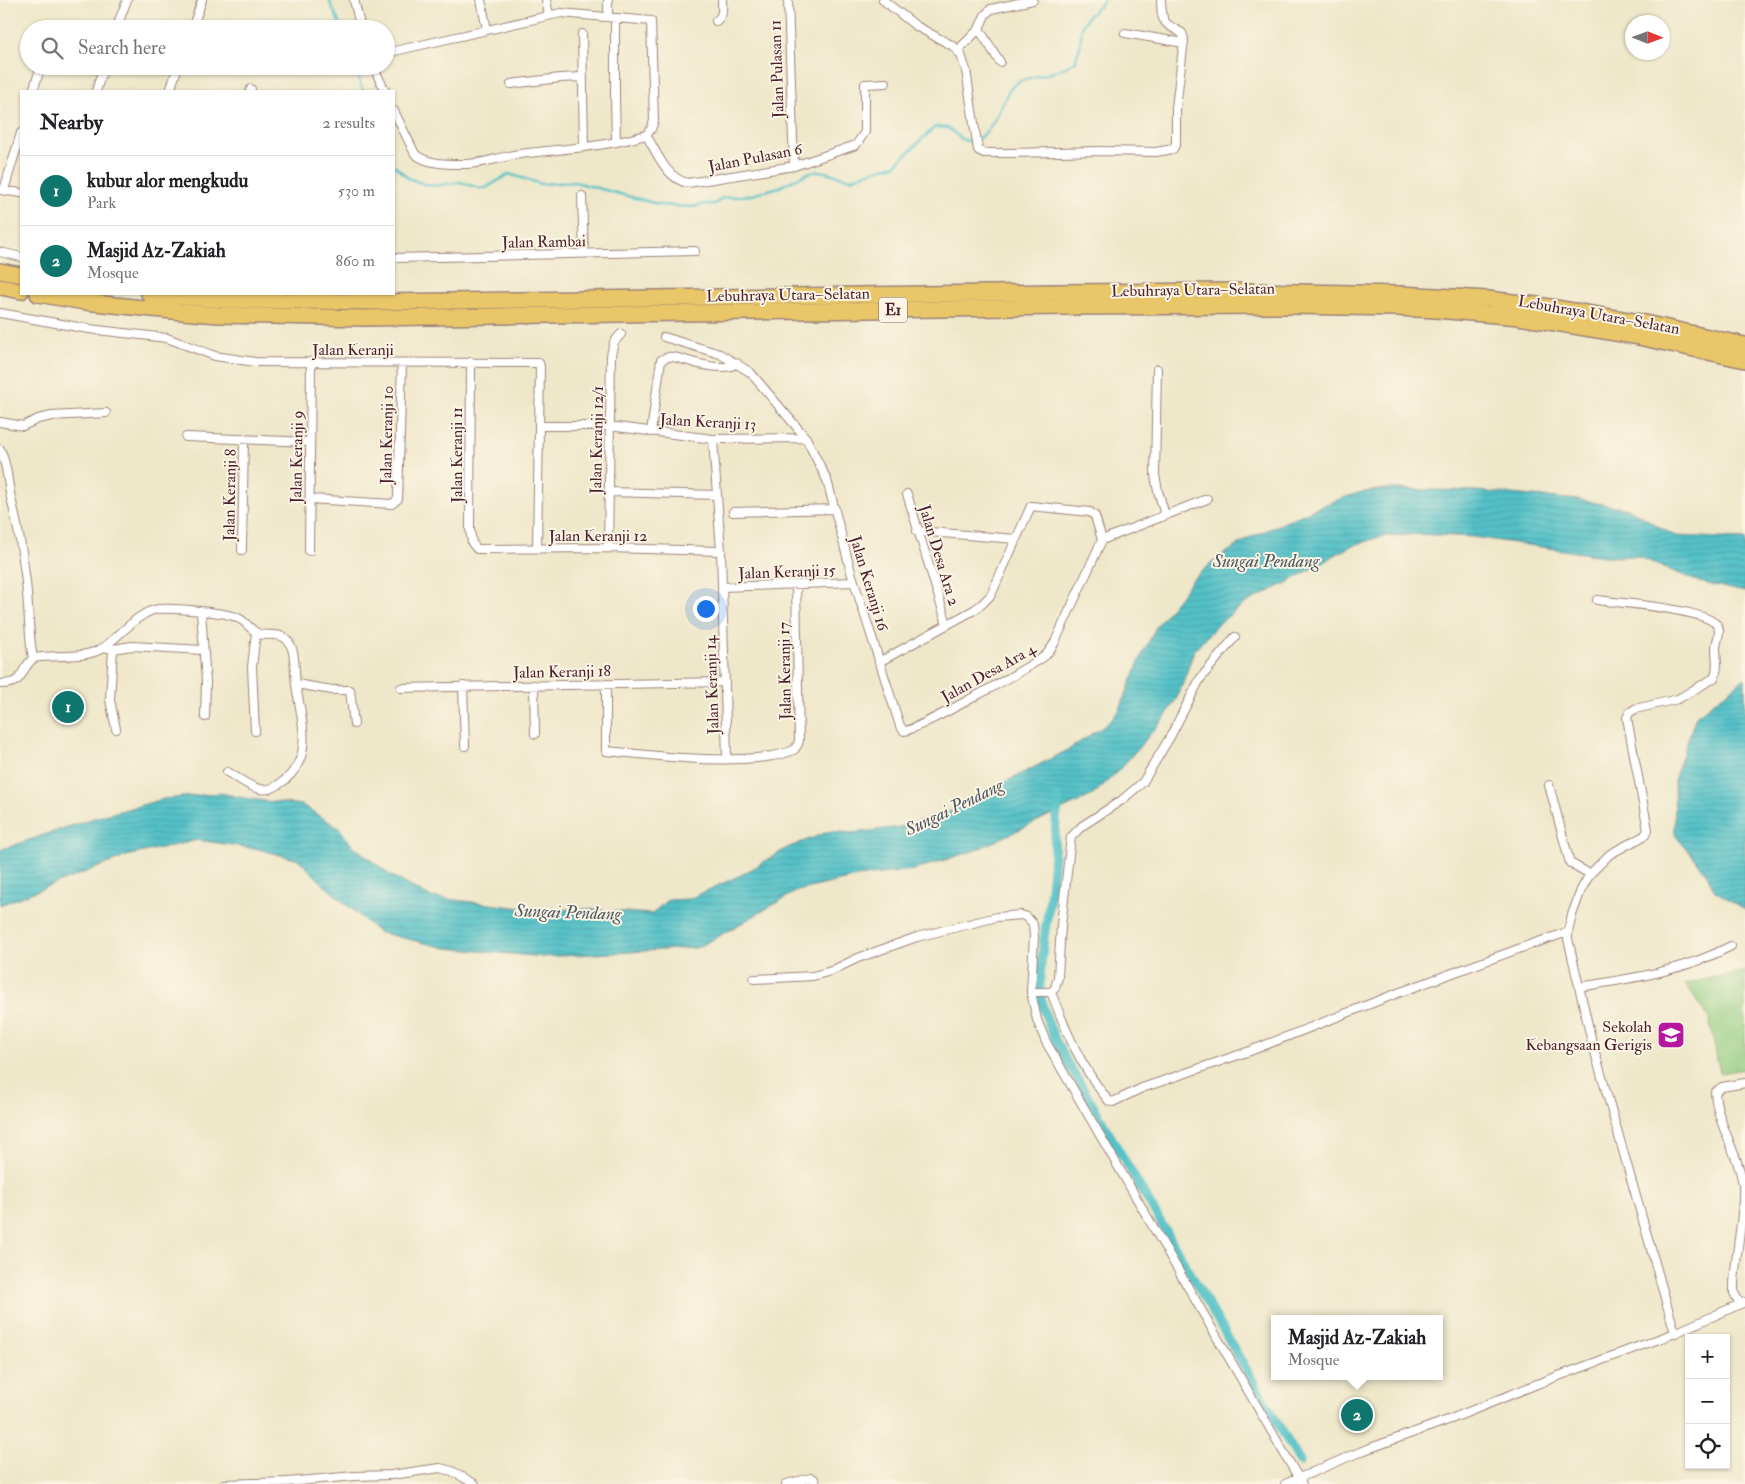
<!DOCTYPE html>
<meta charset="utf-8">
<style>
:root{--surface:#fff;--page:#f2f2f2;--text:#202124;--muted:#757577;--line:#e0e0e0;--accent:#0f766e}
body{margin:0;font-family:"IM FELL Double Pica",serif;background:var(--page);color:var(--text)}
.controls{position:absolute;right:15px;bottom:15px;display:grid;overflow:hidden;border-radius:0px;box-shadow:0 1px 4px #0004}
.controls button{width:45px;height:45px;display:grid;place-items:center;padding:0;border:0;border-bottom:1px solid var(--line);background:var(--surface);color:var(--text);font:25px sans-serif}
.compass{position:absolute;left:1625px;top:15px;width:45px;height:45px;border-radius:50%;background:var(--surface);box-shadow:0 1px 4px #0004;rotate:91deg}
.you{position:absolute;left:705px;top:608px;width:18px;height:18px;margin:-12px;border:4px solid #fff;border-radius:50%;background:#1a73e8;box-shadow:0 0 0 8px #1a73e833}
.badge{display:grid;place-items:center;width:32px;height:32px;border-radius:50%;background:var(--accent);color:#fff;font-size:16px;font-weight:700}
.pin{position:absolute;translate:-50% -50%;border:2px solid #fff;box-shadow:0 1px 5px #0006}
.popup{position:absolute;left:1271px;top:1315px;width:172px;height:65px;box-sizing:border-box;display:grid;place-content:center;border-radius:0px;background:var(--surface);filter:drop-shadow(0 1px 4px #0005);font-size:16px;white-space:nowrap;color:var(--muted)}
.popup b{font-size:19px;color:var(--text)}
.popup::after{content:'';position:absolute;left:50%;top:100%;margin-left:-10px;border:10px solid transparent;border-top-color:var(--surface)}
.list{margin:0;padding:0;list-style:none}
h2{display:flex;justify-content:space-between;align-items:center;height:65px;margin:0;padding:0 20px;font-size:21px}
h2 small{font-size:16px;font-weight:400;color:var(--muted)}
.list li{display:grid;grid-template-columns:32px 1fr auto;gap:15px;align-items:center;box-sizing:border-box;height:70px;padding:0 20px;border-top:1px solid var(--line)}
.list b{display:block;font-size:19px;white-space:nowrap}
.list p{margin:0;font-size:16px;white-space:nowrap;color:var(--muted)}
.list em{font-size:16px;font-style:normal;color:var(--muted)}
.icon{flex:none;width:28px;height:28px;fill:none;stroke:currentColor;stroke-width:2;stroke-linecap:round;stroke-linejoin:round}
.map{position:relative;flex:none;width:1745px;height:1484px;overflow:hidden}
.search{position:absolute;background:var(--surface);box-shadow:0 1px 4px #0004;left:20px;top:20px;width:375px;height:55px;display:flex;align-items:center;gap:12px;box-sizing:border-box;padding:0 18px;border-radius:28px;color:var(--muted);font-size:19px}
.panel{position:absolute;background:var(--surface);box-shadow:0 1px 4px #0004;left:20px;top:90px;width:375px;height:205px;border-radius:0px}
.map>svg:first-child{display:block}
</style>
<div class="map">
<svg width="1745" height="1484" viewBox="0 0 1745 1484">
<defs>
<pattern id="water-rules" width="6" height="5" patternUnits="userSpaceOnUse" patternTransform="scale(1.25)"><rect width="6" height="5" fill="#53c1c7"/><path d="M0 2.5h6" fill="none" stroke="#4aa5ab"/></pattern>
</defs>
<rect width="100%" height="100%" fill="#fcf5e5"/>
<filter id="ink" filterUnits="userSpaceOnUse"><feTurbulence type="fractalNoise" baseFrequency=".02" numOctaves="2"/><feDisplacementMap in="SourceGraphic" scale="10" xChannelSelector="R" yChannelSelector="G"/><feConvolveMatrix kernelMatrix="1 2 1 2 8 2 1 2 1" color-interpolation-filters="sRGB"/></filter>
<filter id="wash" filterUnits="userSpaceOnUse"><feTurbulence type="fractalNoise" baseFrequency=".0096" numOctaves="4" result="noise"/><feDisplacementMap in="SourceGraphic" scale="20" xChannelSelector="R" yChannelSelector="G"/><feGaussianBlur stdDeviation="1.12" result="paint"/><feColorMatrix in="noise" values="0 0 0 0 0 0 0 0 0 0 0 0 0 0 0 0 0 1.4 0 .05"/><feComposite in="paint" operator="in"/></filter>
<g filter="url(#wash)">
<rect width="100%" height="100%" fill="#eee7c9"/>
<path fill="#90cb7f" stroke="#6d7555" d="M1745 971V1069L1720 1073 1709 1018 1685 984Z"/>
<path fill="url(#water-rules)" stroke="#4e7079" d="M1387 489 1476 491 1580 500 1629 509 1675 536 1745 539V592L1699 582 1637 556 1610 557 1473 537 1420 534 1379 537 1349 547 1287 583 1247 602 1218 624 1194 651 1179 694 1166 716 1121 768 1093 795 976 850 913 870 857 877 797 891 714 939 696 948 543 957 446 948 378 932 324 885 299 860 258 849 198 840 130 855 0 905V850L94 818 164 799 220 793 249 799 302 805 339 828 352 845 390 875 430 897 539 910 586 909 652 914 667 900 689 899 745 873 787 848 830 831 852 833 900 827 953 810 983 793 1068 750 1107 724 1119 711 1142 655 1156 627 1193 579 1219 557 1249 538 1326 504 1358 493Z
M1745 678V782L1741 789 1745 795V909L1715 891 1705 871 1675 835 1674 780 1696 716Z"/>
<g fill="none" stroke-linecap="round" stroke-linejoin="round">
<path stroke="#53c1c7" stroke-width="2.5" d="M329 0 342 29
M355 66 363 91
M394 165 408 178 424 184 434 186 460 182 479 188H486L509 174 541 184 575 182 661 205 693 207 705 204H715L722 198 751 195 779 187 808 173 821 171 851 179 872 171 895 165 935 127C938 127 943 127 947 128 955 131 960 142 970 141 991 139 1000 105 1009 91 1019 76 1036 78 1050 73 1059 71 1067 66 1075 62L1080 47 1082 26 1088 16 1099 7 1104 0"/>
<path stroke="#53c1c7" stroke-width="9" d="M1059 799C1054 826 1055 853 1052 879 1049 914 1040 950 1040 985 1039 1012 1063 1058 1078 1080L1300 1462"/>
</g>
</g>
<g filter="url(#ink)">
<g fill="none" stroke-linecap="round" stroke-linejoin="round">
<defs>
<path id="minor" d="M354 0 361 29
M481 0 487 30
M546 0 549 15
M788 0 794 166
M883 0 916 26 953 46 961 55 966 70 978 150 984 153H1010L1101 151 1156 152 1173 149 1176 143V108L1184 39 1182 33C1162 22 1162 23 1161 0
M608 17V0
M615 18V98L616 141
M716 21C724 16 722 9 722 0
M116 29 127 0
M192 29 202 0
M979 29 1000 62
M1125 33 1184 43
M582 34 584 147
M958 50 979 29 985 15 991 9 1033 0
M386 53 561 13 651 21 654 121 651 129 646 135C605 147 562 149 520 154 503 156 484 164 467 164 450 164 428 165 415 154L394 111
M373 66 385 91
M511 84 560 78 583 77
M33 91 41 66
M96 91 104 66
M170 91 178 66
M250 91 251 89
M646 135C657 152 666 179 688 183L794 166 856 145 865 132V84L886 83
M1 190 21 193
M4 190 21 133
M582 196 584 253
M0 252 21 257
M394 258 695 251
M0 313 89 329 167 338 215 356 255 362 539 363 540 367 537 548
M664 337 720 354 750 372 806 438 827 480 851 572 900 726 904 731C913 732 1032 666 1046 655L1054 644 1102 540
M471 362 470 529 472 543 477 549 608 548 721 551
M1157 369 1155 475 1158 491 1165 515
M0 422 23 426 38 419 52 416 106 413
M540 426H609L713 439 806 438
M651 432 661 360C662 359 668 357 669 357 674 356 680 359 685 360 697 364 727 372 737 363
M186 437 310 442
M713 439 721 551 727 759
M0 449C8 466 7 480 11 498 17 523 22 548 25 574 29 602 28 631 33 659
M609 492 717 495
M907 494 947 624
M310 499 392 504 398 499 402 363
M733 512 835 509
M917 531 1016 539
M1102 540 1207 499
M608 548 611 355 614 342 621 334
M242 550 244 439
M309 551 311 363
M722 587 854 582
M1597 600C1619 603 1705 609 1717 625 1722 631 1716 641 1716 648 1716 658 1719 669 1714 678L1678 699 1635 709 1629 713 1627 718 1648 830 1645 835 1642 837 1610 854 1590 874 1581 890 1572 915 1568 932V939L1592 1042 1675 1333
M201 612 206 682 205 717
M104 647 113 649 132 646 203 650
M113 649 110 700 116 729
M879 662 974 610 982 604 991 595 1031 506 1090 512 1095 516 1102 540
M0 684C27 684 17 671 34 658 54 654 87 660 104 647 120 636 140 610 159 609 174 608 227 612 238 618 246 621 251 631 259 634 267 636 278 633 285 638 297 647 294 672 296 685 301 718 315 755 285 780 277 786 270 791 260 789 249 787 237 777 227 772
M296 684 332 690H350L354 724
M606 684V751C651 755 695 761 741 759 759 758 777 757 794 750L798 744 799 740 796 585
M534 685 535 734
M463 686 465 746
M401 688 725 682
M255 731 252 667 256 632
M1549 785 1570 863 1590 874
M754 979 813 976 831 971 858 958 917 937 997 917 1021 915 1027 917 1033 924 1034 936 1031 992 1037 1020 1046 1042 1302 1484
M1579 987C1631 979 1684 971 1731 946
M1031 992H1051L1055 988 1058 977 1061 925 1071 837 1082 826 1122 800 1143 782 1170 737 1200 679 1235 637
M1051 992C1066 1031 1081 1068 1109 1101L1113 1102 1142 1088 1250 1051 1398 993 1532 944 1568 932
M1740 1304 1734 1293V1285C1735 1254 1745 1215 1743 1185 1739 1154 1717 1125 1715 1092L1722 1087 1745 1083
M224 1484 287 1482 355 1476 391 1475 440 1468 452 1471 475 1484
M786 1484 811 1478 814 1479 816 1484
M1285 1484 1362 1451 1451 1419 1537 1384 1675 1333 1745 1302"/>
<path id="motorway" d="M0 271 21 275
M0 287 21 291
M38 294 85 302 182 312 219 315 365 318 1065 307 1291 306 1396 308 1436 310 1519 317 1634 336 1745 360
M149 294 224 300 382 302 1053 292 1253 291 1400 294 1488 299 1537 305 1640 322 1745 345"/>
</defs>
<use href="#minor" stroke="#9c837a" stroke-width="10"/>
<use href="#motorway" stroke="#9c837a" stroke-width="18"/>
<use href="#minor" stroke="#fff" stroke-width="8"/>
<use href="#motorway" stroke="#e9c769" stroke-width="15"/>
</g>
</g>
<defs>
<symbol id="school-square" viewBox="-11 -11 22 22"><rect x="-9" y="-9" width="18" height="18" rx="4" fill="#b5179e" stroke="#fcf5e5"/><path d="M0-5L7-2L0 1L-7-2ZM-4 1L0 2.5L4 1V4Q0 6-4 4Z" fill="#fff"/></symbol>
</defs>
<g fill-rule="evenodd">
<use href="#school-square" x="1655" y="1019" width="32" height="32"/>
</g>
<g text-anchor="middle" stroke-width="4" stroke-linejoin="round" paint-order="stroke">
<rect fill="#fcf5e5" stroke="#7f5f63" stroke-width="1" x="879" y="297.5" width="28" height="25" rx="4"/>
<g font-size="15" font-weight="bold" fill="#4a1f2b">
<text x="893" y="315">E1</text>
</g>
<g font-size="16" fill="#4a1f2b" stroke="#fcf5e5">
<text transform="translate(776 69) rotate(-92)" y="6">Jalan Pulasan 11</text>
<text transform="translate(755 157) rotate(-11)" y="6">Jalan Pulasan 6</text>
<text transform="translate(544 241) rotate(-1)" y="6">Jalan Rambai</text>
<text transform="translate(1193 289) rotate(-1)" y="6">Lebuhraya Utara–Selatan</text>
<text transform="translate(788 294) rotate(-1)" y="6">Lebuhraya Utara–Selatan</text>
<text transform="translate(1599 314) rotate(10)" y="6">Lebuhraya Utara–Selatan</text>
<text x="353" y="355">Jalan Keranji</text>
<text transform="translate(708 421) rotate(3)" y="6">Jalan Keranji 13</text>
<text transform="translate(386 435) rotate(-89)" y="6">Jalan Keranji 10</text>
<text transform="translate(596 440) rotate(-89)" y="6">Jalan Keranji 12/1</text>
<text transform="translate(456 455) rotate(-90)" y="6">Jalan Keranji 11</text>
<text transform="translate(296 457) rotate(-89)" y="6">Jalan Keranji 9</text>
<text transform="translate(229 495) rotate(-89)" y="6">Jalan Keranji 8</text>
<text x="598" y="541">Jalan Keranji 12</text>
<text transform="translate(940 555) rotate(73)" y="6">Jalan Desa Ara 2</text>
<text transform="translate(787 571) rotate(-2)" y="6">Jalan Keranji 15</text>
<text transform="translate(870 583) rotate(73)" y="6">Jalan Keranji 16</text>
<text transform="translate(562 671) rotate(-1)" y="6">Jalan Keranji 18</text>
<text transform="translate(784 671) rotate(-91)" y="6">Jalan Keranji 17</text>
<text transform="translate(988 672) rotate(-29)" y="6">Jalan Desa Ara 4</text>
<text transform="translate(711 685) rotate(-92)" y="6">Jalan Keranji 14</text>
</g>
<g font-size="16" fill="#4a1f2b" stroke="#fcf5e5" text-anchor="end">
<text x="1652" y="1032">Sekolah<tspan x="1652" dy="18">Kebangsaan Gerigis</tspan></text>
</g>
<g font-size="18" font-style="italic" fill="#4d5862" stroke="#fcf5e5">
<text x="1266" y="567">Sungai Pendang</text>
<text transform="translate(954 807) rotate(-26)" y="6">Sungai Pendang</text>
<text transform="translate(568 912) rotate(2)" y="6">Sungai Pendang</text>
</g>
</g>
</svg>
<div class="controls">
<button>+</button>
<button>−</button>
<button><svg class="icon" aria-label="locate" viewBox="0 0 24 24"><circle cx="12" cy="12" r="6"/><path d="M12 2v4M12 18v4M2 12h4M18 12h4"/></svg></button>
</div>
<svg class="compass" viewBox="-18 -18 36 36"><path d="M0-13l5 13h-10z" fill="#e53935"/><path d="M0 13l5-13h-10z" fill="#757577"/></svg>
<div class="you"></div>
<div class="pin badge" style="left:68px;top:707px">1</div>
<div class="pin badge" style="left:1357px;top:1415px">2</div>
<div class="popup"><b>Masjid Az-Zakiah</b>Mosque</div>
<div class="search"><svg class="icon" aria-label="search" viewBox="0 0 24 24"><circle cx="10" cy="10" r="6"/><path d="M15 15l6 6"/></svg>Search here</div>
<section class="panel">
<h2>Nearby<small>2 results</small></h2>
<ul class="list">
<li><span class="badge">1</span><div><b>kubur alor mengkudu</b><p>Park</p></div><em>530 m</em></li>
<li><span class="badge">2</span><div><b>Masjid Az-Zakiah</b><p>Mosque</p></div><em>860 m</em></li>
</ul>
</section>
</div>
